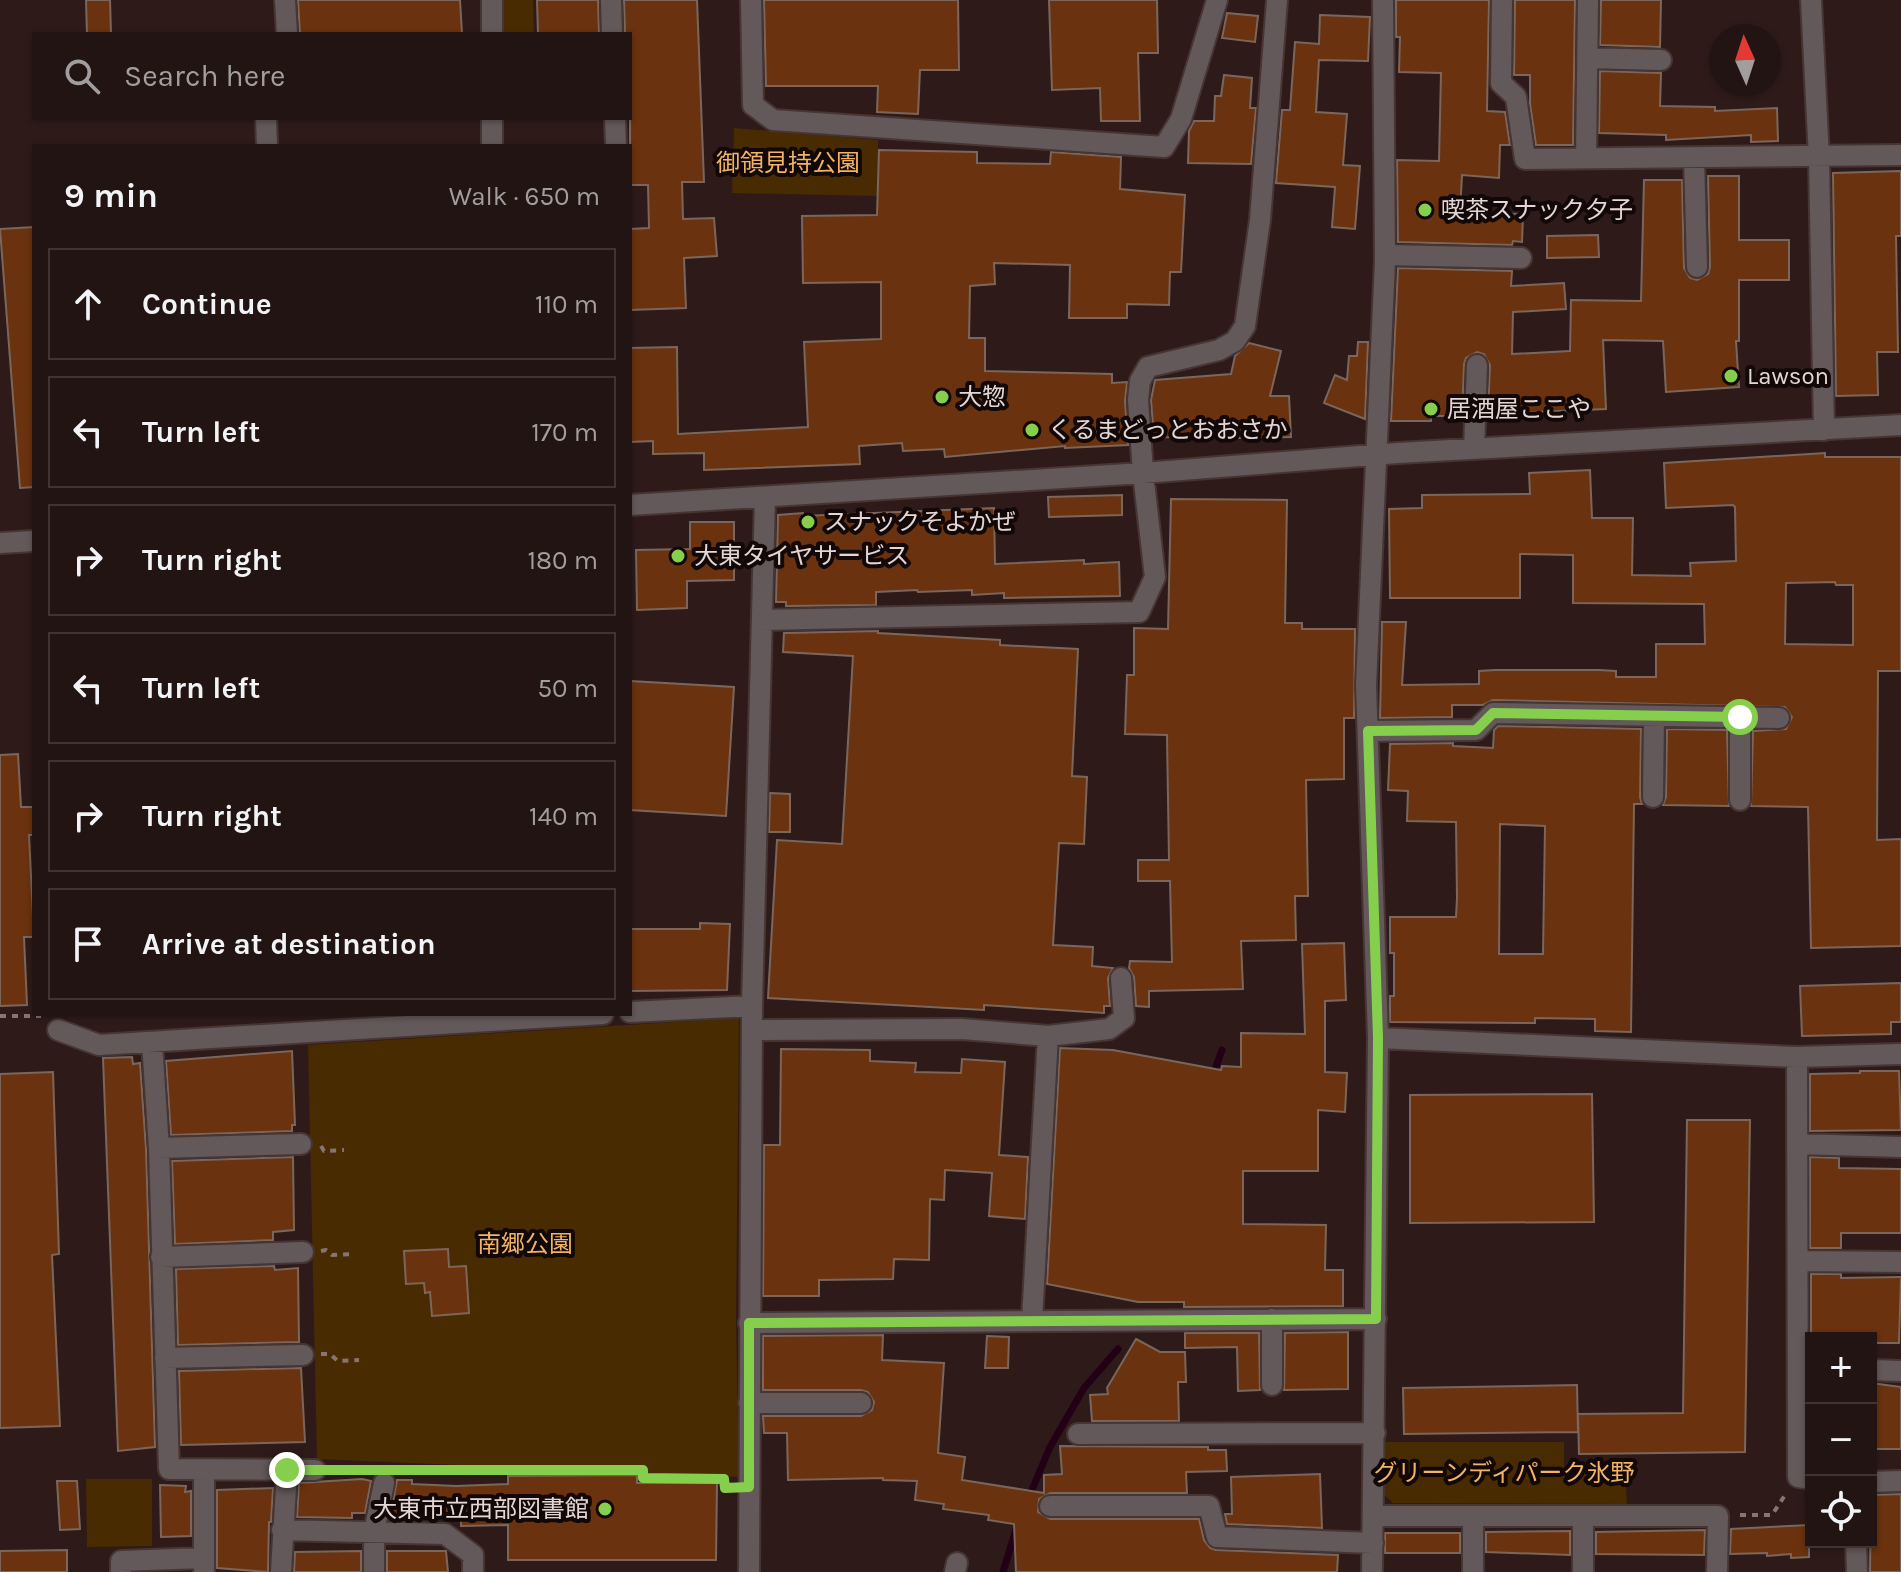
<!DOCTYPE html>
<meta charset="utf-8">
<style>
:root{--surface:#221413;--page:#2e2121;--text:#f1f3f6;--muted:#a29ea0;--line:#3f3333}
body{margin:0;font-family:Karla,"Noto Sans JP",sans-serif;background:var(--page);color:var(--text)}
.controls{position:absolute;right:24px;bottom:24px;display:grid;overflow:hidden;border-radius:0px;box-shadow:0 2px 6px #0004}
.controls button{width:72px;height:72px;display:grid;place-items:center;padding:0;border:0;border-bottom:2px solid var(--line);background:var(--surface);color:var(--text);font:40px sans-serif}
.compass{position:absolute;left:1709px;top:24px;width:72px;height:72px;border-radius:50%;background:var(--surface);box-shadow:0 2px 6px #0004;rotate:357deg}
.stop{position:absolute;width:24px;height:24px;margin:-18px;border:6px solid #86cf4c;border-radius:50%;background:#fff}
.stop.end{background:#86cf4c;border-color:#fff;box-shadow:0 2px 8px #0008}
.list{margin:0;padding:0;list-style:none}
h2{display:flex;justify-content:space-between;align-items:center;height:104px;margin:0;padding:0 32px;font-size:34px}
h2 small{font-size:26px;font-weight:400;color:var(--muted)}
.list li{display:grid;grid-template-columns:52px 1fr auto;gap:24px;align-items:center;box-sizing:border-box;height:112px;margin:0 16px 16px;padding:0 16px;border:2px solid var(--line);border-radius:0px}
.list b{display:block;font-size:30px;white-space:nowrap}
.list em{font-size:26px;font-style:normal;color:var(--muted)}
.icon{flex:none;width:44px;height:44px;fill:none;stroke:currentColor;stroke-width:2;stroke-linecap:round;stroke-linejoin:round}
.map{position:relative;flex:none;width:1901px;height:1572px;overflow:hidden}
.search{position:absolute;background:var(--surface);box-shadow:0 2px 6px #0004;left:32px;top:32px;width:600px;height:88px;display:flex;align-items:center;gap:20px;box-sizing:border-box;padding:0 28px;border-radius:0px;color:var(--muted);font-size:30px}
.panel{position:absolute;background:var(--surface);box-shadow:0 2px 6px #0004;left:32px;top:144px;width:600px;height:872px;border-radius:0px}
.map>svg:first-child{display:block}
</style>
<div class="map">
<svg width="1901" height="1572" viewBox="0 0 1901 1572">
<rect width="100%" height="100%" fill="#2e1b19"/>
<path fill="#482b00" d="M497 0H533L534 34H498Z
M734 128 878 140V196L732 193Z
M739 1018 736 1320 739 1477 317 1459 308 1045Z
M1383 1442H1564V1473H1625L1627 1504 1393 1503 1381 1492Z
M86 1479H152V1546L87 1547Z"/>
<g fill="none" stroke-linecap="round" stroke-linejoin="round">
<path stroke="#230016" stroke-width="7" d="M1213 1075 1222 1050
M1029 1497 1050 1447 1084 1388 1118 1349
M1003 1572 1018 1523"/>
</g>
<path fill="#6a320e" stroke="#7a665b" stroke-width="2" fill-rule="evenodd" d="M86 0H110L111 34H87Z
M298 0H460L462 34H300Z
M537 0H598L599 34H538Z
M624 0H697L704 182H682L683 219 714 218 717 256 684 258 686 308 630 310V229L649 228 648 185H630V34H625Z
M764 0H958L959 70H920L918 114 877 112 878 86H766Z
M1049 0H1157L1158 53H1138L1140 121H1101L1100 88 1052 90Z
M1396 0H1489L1487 111 1505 112 1510 145H1500L1499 178 1462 175 1460 213 1523 214 1522 242 1513 241 1512 245 1398 242 1397 160 1439 161 1441 73 1399 72 1400 37H1396Z
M1515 0H1575L1573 145H1536L1530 104V75H1514Z
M1601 0H1661L1660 47 1600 45Z
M1227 13 1258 16 1255 42 1222 38Z
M1320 15 1370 17 1368 61 1319 60 1316 112 1347 114 1343 165 1360 166 1355 229 1332 227 1335 187 1276 183 1282 110H1290L1295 42 1319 44Z
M1600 71 1661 73 1660 106 1715 107V111L1777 108 1778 141 1751 142V135L1666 140V135L1599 133Z
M1224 75 1252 78 1250 108H1256L1251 164 1188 163 1189 131 1194 121H1214L1215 96H1221Z
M879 150 977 152V163L1050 164 1051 152 1121 157 1120 189 1185 195 1181 272H1170L1169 305 1127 304V318H1069L1070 265 994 263 995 284 970 286 969 338H985V371L1112 374V383L1127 382 1125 401 1128 445 1065 448V446L945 457 944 449 903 451 902 443 859 446 860 464 704 470V453L653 454V441L630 442V348L677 347 678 434 808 427 804 342 881 339V282L803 283 802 216 877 215Z
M1901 171V236H1896L1898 352H1877L1878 395 1836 396 1833 173Z
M1708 176H1739V240H1789V280H1739V341H1736L1739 387 1666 392 1663 341 1603 340 1606 409 1488 414 1490 365 1484 354 1477 352 1466 358 1464 364 1462 416H1431V421H1391L1398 268 1512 271 1511 286 1564 283 1566 309 1513 312 1512 354 1570 351 1571 300 1641 301 1644 180H1682L1684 268 1690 278 1697 280 1708 274 1710 267Z
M34 227V487L20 488 0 229Z
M1598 235 1599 257 1547 258V236Z
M1358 342H1368L1365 419 1324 403 1335 375 1347 380 1349 356H1357Z
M1249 343 1281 351 1270 396H1289L1291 437 1238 438V431L1171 435V437L1154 438 1151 400 1155 380 1231 374 1235 356Z
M1825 453V457H1901V671H1878L1877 840 1901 839V946L1811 948 1808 807 1751 806 1753 731 1786 729 1792 717 1785 707 1493 700 1483 705H1452V717L1380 718 1382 622H1406L1402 685 1479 684V671L1495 670H1599L1616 671V677H1656V644H1705L1704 604 1573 603V555L1520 554V598H1390L1389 509 1422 508V495L1530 494 1529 473 1590 470 1592 518H1633L1632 575 1691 576 1690 563 1736 561 1735 507 1733 505 1666 508 1664 463ZM1835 582 1836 585H1853V645L1785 644 1786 583Z
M1122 495V515L1049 517 1048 497Z
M1171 499 1287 500 1285 623H1302V629H1355L1354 718H1344V779L1306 780 1308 896H1295L1296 940 1241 941 1243 989 1149 991V1007L1136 1006 1134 977 1129 968 1130 961 1172 962 1170 881H1138V860H1169L1167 735 1125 734 1127 675H1134V628L1168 629Z
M994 508 995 564 1084 560V564L1119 562 1120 596 1004 598V593L972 595V590L918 592 917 590 876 592V605L786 606V602H776L778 515 803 513V516Z
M690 522H734V580L687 581V608L637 610 636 550 690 549Z
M878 631V633L1000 640V645L1078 649 1072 776 1087 777 1084 844 1059 843 1053 945 1093 947 1092 966 1113 968 1108 978 1110 1006H1104V1013L984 1005V1010L768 998 777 840 842 844 853 656 783 652 784 633Z
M630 681 734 687 726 816 630 810Z
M1498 726 1641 729 1640 797 1642 804H1634L1631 1032 1595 1031V1019L1535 1018V1023L1390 1022V996H1394V953H1390V917H1456L1457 898 1456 822 1407 821 1408 791 1388 790 1390 744 1453 743V746L1493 748 1494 730ZM1500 824 1545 826 1543 954H1499Z
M1667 729 1727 730 1729 806 1663 805 1666 797Z
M18 754 21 807H34V835H29L34 937H24L27 1005 0 1006V755Z
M770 793 790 794V832H769Z
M700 923 730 924 727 990 630 991V929H700Z
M1344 943 1346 1000 1325 1001V1072L1347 1073 1345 1112 1318 1110V1171H1243V1224L1326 1225 1325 1270H1343V1306L1184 1307V1302H1138L1047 1284 1060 1048 1113 1050 1221 1070 1222 1066 1241 1067V1033L1305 1034 1302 944Z
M1901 983V1022H1891V1034L1802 1036 1800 986Z
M781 1049 870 1050V1061L916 1063 915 1072 961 1073 962 1059 1005 1062 999 1155 1028 1157 1025 1219 989 1216 992 1173 945 1170 944 1200 930 1199 929 1260 894 1259 893 1279 819 1280V1296H763L764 1145H780Z
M292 1051 295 1125H292V1131L171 1135 166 1061Z
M132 1057 133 1064 140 1063 146 1149 155 1447 118 1451 103 1058Z
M1860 1071H1899L1901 1130 1810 1131V1074L1860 1073Z
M53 1072 59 1254 52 1255 60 1426 0 1428V1074Z
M1592 1094 1594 1222 1410 1223V1095Z
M1687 1120H1750L1745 1452 1579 1454 1578 1414 1683 1413Z
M293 1157 294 1230 273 1232V1240L175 1244 172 1161Z
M1810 1157 1839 1158V1168L1901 1169V1233H1841V1248H1810Z
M448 1249 449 1267 466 1266 469 1313 432 1316 430 1292 425 1293 424 1283 406 1284 404 1251Z
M274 1266 275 1270 298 1268 299 1342 178 1345 176 1269Z
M1811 1274H1841V1278L1901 1277 1899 1343H1871V1338H1811Z
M1348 1332V1389L1284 1390 1285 1333Z
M1185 1333H1259L1260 1390 1238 1391 1237 1347 1185 1348Z
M883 1335 882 1360 944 1363 938 1453 965 1457 962 1480 1044 1493V1475L1062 1474 1060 1446 1208 1447V1450H1226L1227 1471 1186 1472 1187 1493H1050L1039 1499 1038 1512 1050 1519H1199L1204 1540 1210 1548 1216 1550 1338 1555 1337 1572H1016L1014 1524 988 1520 989 1515 943 1509 944 1504 915 1500 917 1481 883 1480V1478L788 1480 787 1433H764L763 1416H861L872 1410 874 1402 868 1392 861 1390H763V1336Z
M987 1336 1009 1337 1008 1368H985Z
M1136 1339 1160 1352H1185L1186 1382H1178L1179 1421H1092L1090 1395 1108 1394 1107 1388Z
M301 1368 305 1442 181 1445 179 1371Z
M1871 1383 1901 1387V1449H1871Z
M1577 1385 1578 1432 1404 1434 1403 1388Z
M1320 1474 1322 1528 1227 1524 1225 1514H1232L1231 1477Z
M637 1475V1483H717L716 1560H508V1525L461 1526V1513L392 1516 391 1512 397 1480H412V1484L456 1486 508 1484V1476Z
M362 1479 371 1481 365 1513H352V1518L297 1517 299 1483Z
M57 1481H77L80 1529 60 1530Z
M160 1485 186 1486 185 1492 191 1491V1536L161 1537Z
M273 1488 271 1522H269L268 1572 217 1568V1490Z
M1901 1494V1572H1870L1871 1495Z
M1809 1525V1557L1791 1558V1554L1767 1556V1553L1730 1554 1731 1529Z
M1705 1530 1704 1555 1596 1554V1532Z
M1570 1531V1555L1486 1552V1532Z
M1385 1533H1460V1553H1385Z
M67 1550V1572H0V1551Z
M361 1551V1572H294L295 1552Z
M387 1551H446L448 1572H387Z"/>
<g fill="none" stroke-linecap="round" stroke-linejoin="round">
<defs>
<path id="minor" d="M285 0 287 34
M611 0 612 34
M751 0 753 105 773 120 1164 147 1181 119 1217 0
M1502 0 1501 83 1516 97 1525 159 1901 155
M1811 0 1819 158 1824 430
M492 34V0
M1587 58 1661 60
M266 118 267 146
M615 118 616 146
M492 146V118
M1586 158 1588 0
M1694 158 1697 267
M1385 255 1521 258
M1474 449 1477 365
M630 505 1143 473 1398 453 1901 425
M0 543 34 541
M762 620 1139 612 1155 577 1143 473 1138 400 1140 381 1148 367 1219 350 1235 341 1245 326 1260 220 1277 0
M1740 717V800
M1368 731 1476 730 1493 713 1779 718
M1653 797 1654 716
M630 1012 752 1006
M58 1030 99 1045 603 1014
M752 1030 962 1029 1048 1036 1032 1320
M1048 1036 1109 1029 1124 1018 1121 978
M1378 1038 1797 1057 1798 1477 1811 1479
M152 1042 159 1148 169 1469 315 1470
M1797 1057 1901 1054
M1797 1144 1901 1147
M159 1148 301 1144
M161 1257 303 1252
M1798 1261 1901 1262
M1272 1319V1385
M749 1323 1376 1319
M165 1358 303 1355
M1871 1370 1901 1371
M749 1403H861
M1078 1434 1375 1433
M204 1470V1572
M1871 1482 1901 1481
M1050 1506H1209L1217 1537 1373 1543
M1373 1516H1718L1717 1572
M1473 1516V1572
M1583 1516V1572
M282 1530 445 1534 473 1555V1572
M1856 1542 1857 1572
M121 1572V1561L204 1558
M281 1572 287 1470
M374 1572V1532L384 1483
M749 1572 752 1006 765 497
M955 1572 957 1563
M1372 1572 1378 1038 1366 685 1385 261 1383 0"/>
</defs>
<use href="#minor" stroke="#473533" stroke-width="24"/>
<path stroke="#867573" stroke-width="4" stroke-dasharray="6 6" stroke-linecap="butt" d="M0 1016H41
M321 1146 324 1151 344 1150
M321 1251 326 1250 332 1255 352 1254
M321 1354H330L338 1361 359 1360
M335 1470 367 1471
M399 1471 643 1470V1478L724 1479 725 1488 731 1487
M1740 1515H1772L1787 1492"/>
<use href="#minor" stroke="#63585a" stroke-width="20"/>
</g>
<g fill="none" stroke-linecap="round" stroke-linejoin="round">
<path stroke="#86cf4c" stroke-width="10" d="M287 1470H643V1478L724 1479 725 1488 749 1487V1323L1376 1319 1378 1038 1368 731 1476 730 1493 713 1740 717"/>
</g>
<g fill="#86cf4c" stroke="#110807" stroke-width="3">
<circle cx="1425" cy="210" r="8"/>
<circle cx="1731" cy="376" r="8"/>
<circle cx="942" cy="397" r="8"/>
<circle cx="1431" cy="409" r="8"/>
<circle cx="1032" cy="430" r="8"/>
<circle cx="808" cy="522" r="8"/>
<circle cx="678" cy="556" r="8"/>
<circle cx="605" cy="1509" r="8"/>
</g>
<g text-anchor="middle" stroke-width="8" stroke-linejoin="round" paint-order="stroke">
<g font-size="24" fill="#f3b364" stroke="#110807">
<text x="788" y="171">御領見持公園</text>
<text x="525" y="1252">南郷公園</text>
<text x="1504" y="1481">グリーンディパーク氷野</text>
</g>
<g font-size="24" fill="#e4d6d4" stroke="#110807" text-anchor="start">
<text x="1441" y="218">喫茶スナック夕子</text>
<text x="1747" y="384">Lawson</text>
<text x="958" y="405">大惣</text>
<text x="1447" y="417">居酒屋ここや</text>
<text x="1048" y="438">くるまどっとおおさか</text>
<text x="824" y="530">スナックそよかぜ</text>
<text x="694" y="564">大東タイヤサービス</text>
<text x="589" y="1517" text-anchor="end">大東市立西部図書館</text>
</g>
</g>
</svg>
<div class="controls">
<button>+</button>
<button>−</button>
<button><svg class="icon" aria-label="locate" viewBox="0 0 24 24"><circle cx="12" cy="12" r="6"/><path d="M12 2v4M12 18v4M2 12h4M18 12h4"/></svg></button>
</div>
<svg class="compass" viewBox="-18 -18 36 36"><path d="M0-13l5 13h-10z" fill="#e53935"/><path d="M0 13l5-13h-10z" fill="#a29ea0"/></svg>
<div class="stop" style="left:1740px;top:717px"></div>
<div class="stop end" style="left:287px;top:1470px"></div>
<div class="search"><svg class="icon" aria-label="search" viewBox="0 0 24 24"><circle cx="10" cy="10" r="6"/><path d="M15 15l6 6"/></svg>Search here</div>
<section class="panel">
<h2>9 min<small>Walk · 650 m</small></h2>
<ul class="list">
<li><svg class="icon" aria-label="ahead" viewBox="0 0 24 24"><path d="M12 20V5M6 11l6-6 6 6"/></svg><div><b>Continue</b></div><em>110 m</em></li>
<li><svg class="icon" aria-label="left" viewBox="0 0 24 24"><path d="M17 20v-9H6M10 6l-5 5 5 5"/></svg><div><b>Turn left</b></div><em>170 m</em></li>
<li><svg class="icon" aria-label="right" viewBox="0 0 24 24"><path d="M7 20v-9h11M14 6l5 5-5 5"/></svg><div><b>Turn right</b></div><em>180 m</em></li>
<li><svg class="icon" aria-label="left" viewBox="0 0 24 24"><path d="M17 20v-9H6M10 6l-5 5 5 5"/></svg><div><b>Turn left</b></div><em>50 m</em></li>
<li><svg class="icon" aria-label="right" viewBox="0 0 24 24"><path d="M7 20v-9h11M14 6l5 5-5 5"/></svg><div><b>Turn right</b></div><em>140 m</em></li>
<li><svg class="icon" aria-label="arrive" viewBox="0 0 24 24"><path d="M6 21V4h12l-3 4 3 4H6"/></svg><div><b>Arrive at destination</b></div></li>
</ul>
</section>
</div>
